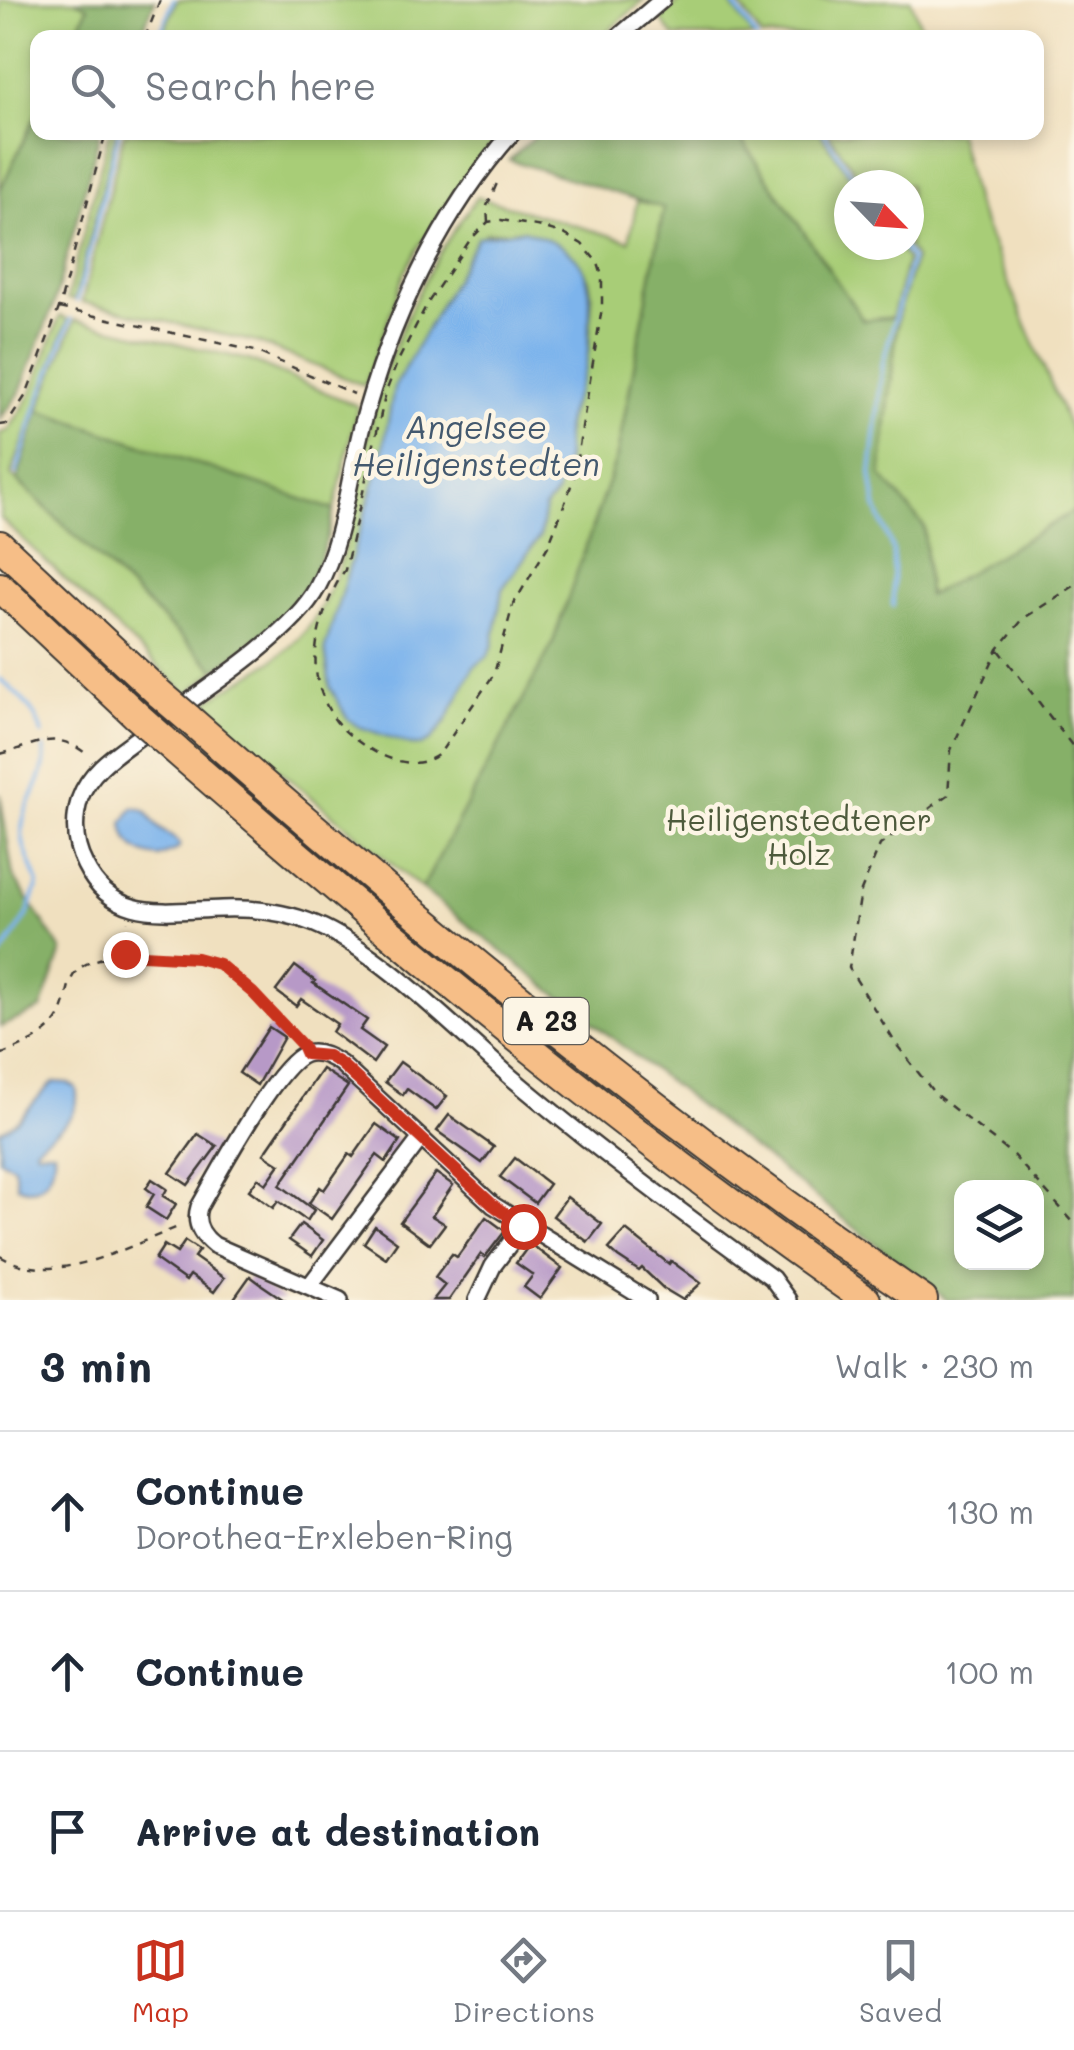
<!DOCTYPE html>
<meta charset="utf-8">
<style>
:root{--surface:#fff;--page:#f2f2f3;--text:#1f2937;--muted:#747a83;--line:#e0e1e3;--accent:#c8321e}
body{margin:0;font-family:Mali,sans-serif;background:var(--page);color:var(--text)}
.controls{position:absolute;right:30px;bottom:30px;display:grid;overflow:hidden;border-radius:20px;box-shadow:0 5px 15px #0003}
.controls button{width:90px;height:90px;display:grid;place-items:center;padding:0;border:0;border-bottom:2px solid var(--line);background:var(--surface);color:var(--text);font:50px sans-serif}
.compass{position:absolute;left:834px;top:170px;width:90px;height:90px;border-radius:50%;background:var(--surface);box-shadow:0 5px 15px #0003;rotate:115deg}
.stop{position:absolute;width:30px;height:30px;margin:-22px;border:8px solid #c8321e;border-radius:50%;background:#fff}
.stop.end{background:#c8321e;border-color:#fff;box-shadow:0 2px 10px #0008}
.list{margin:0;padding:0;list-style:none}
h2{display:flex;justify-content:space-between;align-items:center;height:130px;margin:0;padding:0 40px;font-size:42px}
h2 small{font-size:32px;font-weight:400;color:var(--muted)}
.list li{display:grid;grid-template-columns:65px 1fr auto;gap:30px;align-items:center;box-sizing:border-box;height:160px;padding:0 40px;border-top:2px solid var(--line)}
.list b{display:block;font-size:38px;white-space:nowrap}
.list p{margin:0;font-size:32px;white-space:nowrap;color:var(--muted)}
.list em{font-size:32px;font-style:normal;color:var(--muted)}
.icon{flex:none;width:55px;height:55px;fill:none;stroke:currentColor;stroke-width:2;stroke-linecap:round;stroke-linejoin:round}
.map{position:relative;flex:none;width:1074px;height:1300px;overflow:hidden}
.search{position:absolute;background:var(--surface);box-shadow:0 5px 15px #0003;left:30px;right:30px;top:30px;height:110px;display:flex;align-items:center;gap:25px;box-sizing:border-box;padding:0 35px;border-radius:20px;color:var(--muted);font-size:38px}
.sheet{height:610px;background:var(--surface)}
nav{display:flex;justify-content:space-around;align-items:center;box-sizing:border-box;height:140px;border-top:2px solid var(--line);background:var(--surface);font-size:28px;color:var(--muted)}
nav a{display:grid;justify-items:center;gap:5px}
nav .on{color:var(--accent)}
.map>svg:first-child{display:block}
</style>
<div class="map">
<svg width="1074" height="1300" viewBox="0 0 1074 1300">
<rect width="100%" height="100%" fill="#fcf5e5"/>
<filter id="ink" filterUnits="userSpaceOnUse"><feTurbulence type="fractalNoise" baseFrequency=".01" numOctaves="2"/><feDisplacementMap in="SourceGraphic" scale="20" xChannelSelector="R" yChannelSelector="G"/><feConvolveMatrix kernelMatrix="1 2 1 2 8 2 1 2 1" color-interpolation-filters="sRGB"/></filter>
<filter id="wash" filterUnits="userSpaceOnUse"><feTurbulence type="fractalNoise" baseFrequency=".0048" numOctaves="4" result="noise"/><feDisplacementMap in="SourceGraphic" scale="40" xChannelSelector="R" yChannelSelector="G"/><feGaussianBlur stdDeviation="2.25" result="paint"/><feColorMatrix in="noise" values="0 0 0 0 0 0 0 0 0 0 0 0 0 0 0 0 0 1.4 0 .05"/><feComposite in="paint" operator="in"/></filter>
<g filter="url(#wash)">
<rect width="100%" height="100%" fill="#f0e0bf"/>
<path fill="#a8cd77" stroke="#62744a" stroke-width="2.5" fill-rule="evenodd" d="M0 0H75L88 7 74 37 38 38 37 113 0 190Z
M177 0H644L601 37H162Z
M681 0H728L754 37H674L660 18Z
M736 0H911L925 37H762Z
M109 133H116L74 300 67 299Z
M124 133H500L420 245 404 274 365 386 259 343 82 302Z
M737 133H820L856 185H849V245H897L907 260 892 318 863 320Z
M828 133H958L975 203 1074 439V511L928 597 924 527 881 476 898 317 915 258 906 245H909V185H864Z
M477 197 629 241 637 201 664 207 617 456 552 645 422 889 201 705C236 682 281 662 307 629 355 565 355 476 376 402 397 328 431 259 477 197ZM523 230 581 264 589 280 592 295 589 349 566 424V460L552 500 545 507 540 536 502 589 493 645 487 657 473 668 446 721 431 740 421 745H411L330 687 325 648 344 591 388 430 485 233Z
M60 316 68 319 11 475 216 670 187 694 0 518V433L8 431 30 396Z
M75 320 249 360 358 406 334 510 39 410Z"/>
<path fill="#86b068" stroke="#516642" stroke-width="2.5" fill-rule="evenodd" d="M75 0H155L140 37 74 38 88 7Z
M37 113 38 132 100 133 54 304 19 394 0 419V190Z
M539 133H737L863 320 898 317 881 475 924 526 928 596 1074 511V1300H947L422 889 552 645 617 456 664 208 509 160ZM962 1188H1036V1262H962Z
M39 410 334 510C315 599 285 617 216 670L17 480Z
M0 793 13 876 62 951 41 1009 0 1027Z"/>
<path fill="#7db4ec" stroke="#4c6884" stroke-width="2.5" d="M523 230C581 248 594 268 589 326 588 340 589 352 586 365 581 385 570 404 566 424 563 437 568 451 565 463 562 474 557 482 557 493L545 507 540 536 502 589 493 645 487 657 473 668 446 721 431 740 421 745H411L357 726 347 718 330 687 325 648 381 460 394 388 478 237Z
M133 808C152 808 147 819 159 828 167 835 173 836 180 844L178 849 159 857C138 855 125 844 123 823Z
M54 1082 67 1083 76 1088C83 1121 53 1130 35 1148L36 1151H54C56 1173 41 1197 17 1186L14 1166 0 1160V1131C22 1123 35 1097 54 1082Z"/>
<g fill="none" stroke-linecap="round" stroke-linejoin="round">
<path stroke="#7db4ec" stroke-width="4" d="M731 0 757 38
M159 38 173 0
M823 132 859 185
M77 301 119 132
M16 473 36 409 71 319
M893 606V551L876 507 871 473 883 362 911 259 901 245
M0 679C19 696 35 708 42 734
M0 957 27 916 38 884C33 866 22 850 22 832 22 802 49 778 44 749"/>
</g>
<g id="blocks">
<path fill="#b799c7" d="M295 966 315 981 313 983 367 1020 360 1030 384 1047 373 1063 332 1032 337 1024 301 999 296 1006 276 991Z
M269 1027 284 1037 257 1085 239 1073Z
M400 1062 447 1096 436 1110 407 1089 403 1095 385 1082Z
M322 1069 348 1086 280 1185 314 1210 307 1221 278 1201 273 1208 249 1190 258 1178 266 1184 280 1164 264 1154Z
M449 1115 494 1147 482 1163 437 1131Z
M376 1124 400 1141 386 1162 377 1155 332 1219 309 1203 320 1187 324 1190 349 1154 353 1157Z
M198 1134 217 1146 188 1185 170 1173Z
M515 1158 549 1184 535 1203 500 1177Z
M436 1173 453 1185 432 1216 445 1224 430 1244 400 1222Z
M152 1179 167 1189 163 1196 176 1204 166 1220 146 1207 154 1194 146 1188Z
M567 1197 602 1224 588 1242 553 1216Z
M486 1217 505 1231 485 1257 481 1254 449 1300H433L445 1285 435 1277 452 1254 457 1257Z
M301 1224 323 1240 312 1256 289 1240Z
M375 1226 397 1242 386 1258 364 1243Z
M626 1230 669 1264 671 1261 701 1283 683 1300 663 1288 642 1268 639 1271 618 1257 609 1249Z
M185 1241 199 1250 194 1257 224 1278 214 1292 190 1275 186 1281 155 1259 164 1245 177 1253Z
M530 1244 562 1268 540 1299 524 1287 533 1275 516 1263Z
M250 1276 262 1285 284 1300H233Z"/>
</g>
</g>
<g filter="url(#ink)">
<use href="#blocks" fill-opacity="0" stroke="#3c3934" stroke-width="2.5"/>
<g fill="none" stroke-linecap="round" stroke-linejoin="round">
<defs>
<path id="street" d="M617 38 662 0
M513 132C439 215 389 323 361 430 348 483 343 540 317 588 290 638 187 701 139 737 116 754 90 770 80 798 73 821 74 844 85 865 114 924 168 910 222 909 253 908 286 912 315 924 380 951 457 1031 512 1078 596 1149 683 1214 772 1278L788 1300
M310 1285 421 1138
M340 1300 214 1245C201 1235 194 1223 199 1207 216 1178 277 1063 305 1054 318 1050 331 1057 341 1064L493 1205 647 1300
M477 1300 493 1266 523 1226"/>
<path id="highway" d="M0 545 160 694
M0 587 136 715
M188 718C423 925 664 1124 923 1300
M163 739C389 936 620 1130 866 1300"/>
</defs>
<use href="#street" stroke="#3c3934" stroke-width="20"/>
<use href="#highway" stroke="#3c3934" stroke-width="32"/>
<path stroke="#3c3934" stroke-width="2.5" stroke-dasharray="8 8" stroke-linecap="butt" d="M145 38 160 0
M501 220 542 227 564 234 582 244 598 263 602 276V308L574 476 568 495 548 546 513 605 494 674 440 753C413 777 367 752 343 729 331 718 322 698 318 682 309 647 326 598 345 570L386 392 397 363 427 304 470 240 488 222Z
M488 222 487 206 498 181
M59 308 255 351 354 394
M0 425 7 424 26 395 59 308 106 132
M1074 586 1024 618 998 649 951 750 948 795 880 845 861 891 849 968 896 1044 935 1094 1013 1155 1074 1223
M999 650 1074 748
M0 754C39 745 53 728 88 755
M125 953 127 921
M0 1055C27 1044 55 1035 64 1005 68 993 68 979 78 970 101 946 200 951 227 968 254 986 275 1016 297 1040
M0 1256C55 1289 127 1246 181 1226"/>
<use href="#street" stroke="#fff" stroke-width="15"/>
<use href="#highway" stroke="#f6be87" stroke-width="28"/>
<defs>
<path id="highway-bridge" d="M160 694 188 718
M136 715 163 739"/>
</defs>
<use href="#highway-bridge" stroke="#3c3934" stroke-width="32" stroke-linecap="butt"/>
<use href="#highway-bridge" stroke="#f6be87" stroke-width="28"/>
</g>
</g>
<g fill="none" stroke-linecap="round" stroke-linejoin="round" filter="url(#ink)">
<path stroke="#c8321e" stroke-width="12" d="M125 954 197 958 219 964 253 993 302 1045 306 1054 328 1056 341 1064 493 1205 523 1226"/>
</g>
<g text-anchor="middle" stroke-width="9" stroke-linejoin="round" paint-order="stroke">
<rect fill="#fcf5e5" stroke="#5f5d58" stroke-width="2.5" x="503.5" y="998" width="85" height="46" rx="8"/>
<g font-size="28" font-weight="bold" fill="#1c1c1c">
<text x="546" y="1031">A 23</text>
</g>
<g font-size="30" fill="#4d5a3c" stroke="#fcf5e5">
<text x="799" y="831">Heiligenstedtener<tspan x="799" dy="34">Holz</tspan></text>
</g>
<g font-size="32" font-style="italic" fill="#43596f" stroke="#fcf5e5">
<text x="476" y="439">Angelsee<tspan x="476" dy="37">Heiligenstedten</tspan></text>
</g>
</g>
</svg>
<div class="controls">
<button><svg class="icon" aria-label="layers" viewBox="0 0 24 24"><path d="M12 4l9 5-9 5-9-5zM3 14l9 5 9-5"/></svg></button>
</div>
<svg class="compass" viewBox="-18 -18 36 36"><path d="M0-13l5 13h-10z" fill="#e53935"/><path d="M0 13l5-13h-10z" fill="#747a83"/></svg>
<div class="stop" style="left:523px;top:1226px"></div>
<div class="stop end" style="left:125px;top:954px"></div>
<div class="search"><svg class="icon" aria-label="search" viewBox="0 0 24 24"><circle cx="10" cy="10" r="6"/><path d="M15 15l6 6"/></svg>Search here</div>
</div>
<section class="sheet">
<h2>3 min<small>Walk · 230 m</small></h2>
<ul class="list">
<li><svg class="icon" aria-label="ahead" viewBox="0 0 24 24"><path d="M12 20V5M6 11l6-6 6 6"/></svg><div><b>Continue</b><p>Dorothea-Erxleben-Ring</p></div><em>130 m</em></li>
<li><svg class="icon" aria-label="ahead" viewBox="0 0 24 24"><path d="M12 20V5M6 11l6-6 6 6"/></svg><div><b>Continue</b></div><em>100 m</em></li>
<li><svg class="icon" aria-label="arrive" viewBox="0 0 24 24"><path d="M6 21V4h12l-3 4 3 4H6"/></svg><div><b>Arrive at destination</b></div></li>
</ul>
</section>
<nav>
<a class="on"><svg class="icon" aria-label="map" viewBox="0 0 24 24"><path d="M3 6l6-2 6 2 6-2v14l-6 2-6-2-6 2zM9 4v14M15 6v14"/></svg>Map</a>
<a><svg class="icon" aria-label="directions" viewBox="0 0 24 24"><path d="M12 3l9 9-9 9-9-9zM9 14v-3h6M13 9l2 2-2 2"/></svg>Directions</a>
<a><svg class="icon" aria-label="saved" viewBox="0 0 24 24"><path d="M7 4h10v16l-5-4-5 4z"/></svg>Saved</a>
</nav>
